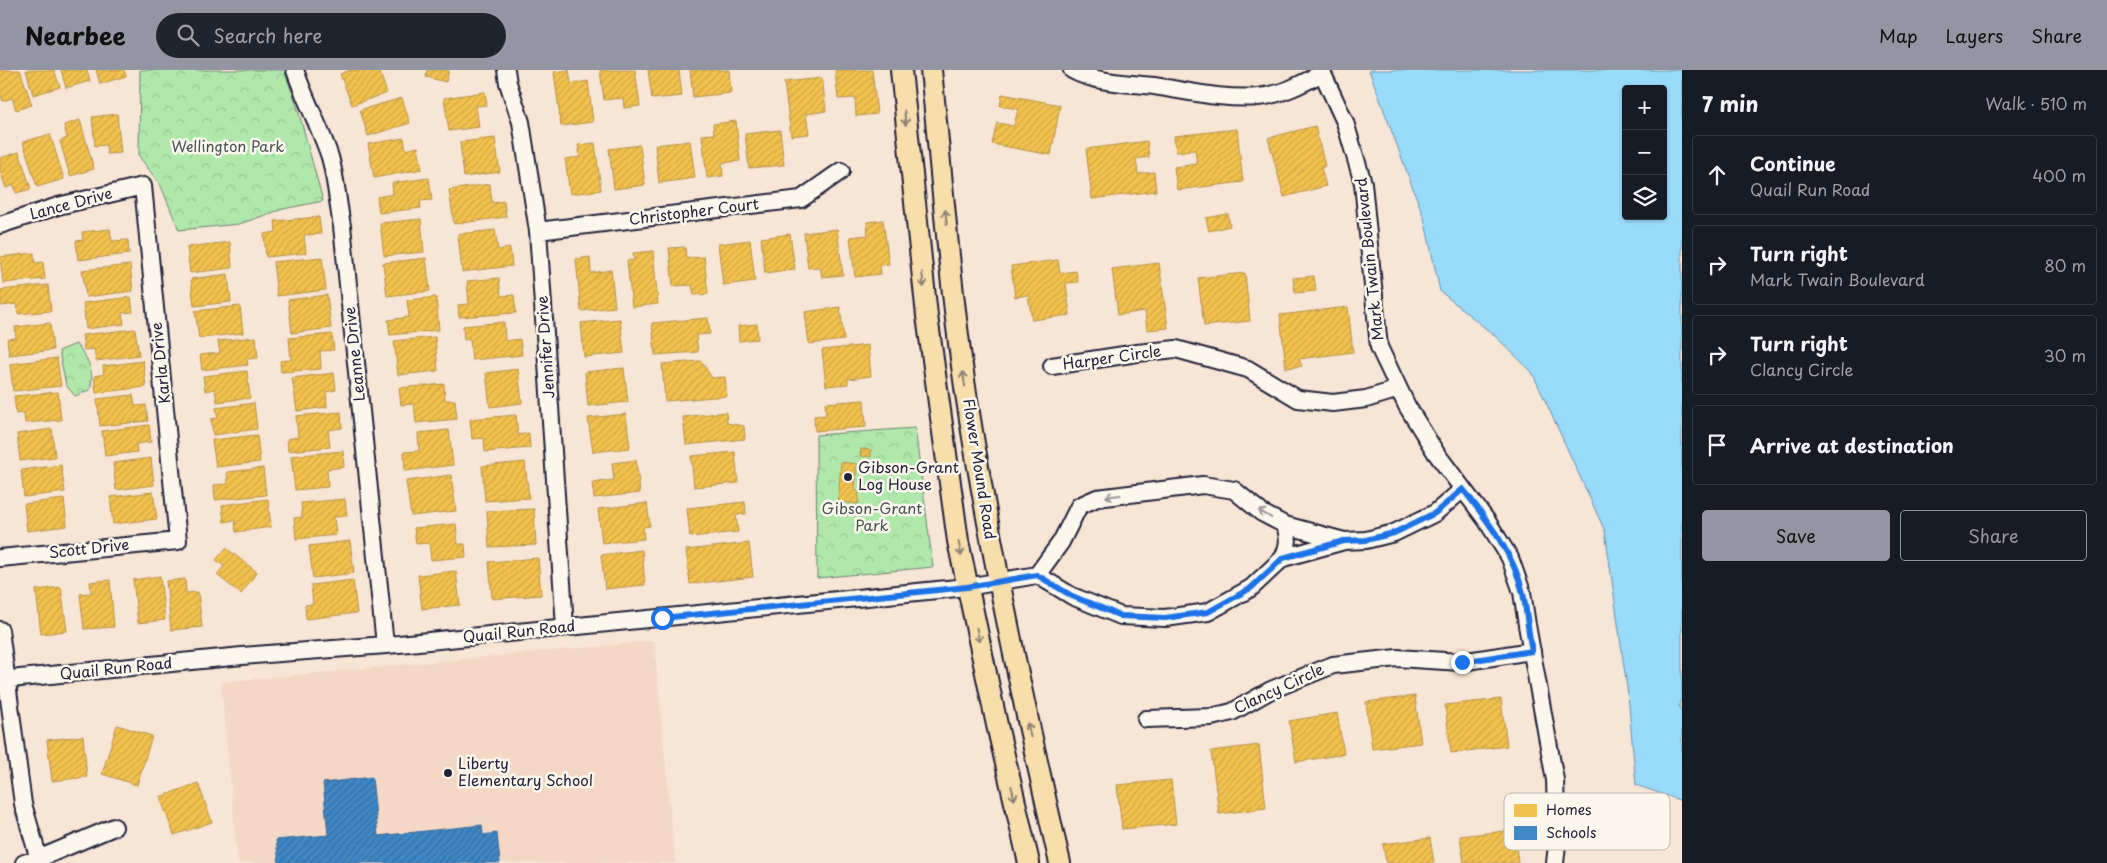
<!DOCTYPE html>
<meta charset="utf-8">
<style>
:root{--surface:#171b24;--page:#20242c;--text:#f1f3f6;--muted:#9ea1a6;--line:#363941;--accent:#9495a2}
body{margin:0;font-family:"Playpen Sans",sans-serif;background:var(--page);color:var(--text)}
.controls{position:absolute;right:15px;top:15px;display:grid;overflow:hidden;border-radius:5px;box-shadow:0 1px 4px #0004}
.controls button{width:45px;height:45px;display:grid;place-items:center;padding:0;border:0;border-bottom:1px solid var(--line);background:var(--surface);color:var(--text);font:25px sans-serif}
.stop{position:absolute;width:15px;height:15px;margin:-11px;border:4px solid #1a73e8;border-radius:50%;background:#fff}
.stop.end{background:#1a73e8;border-color:#fff;box-shadow:0 1px 5px #0008}
.list{margin:0;padding:0;list-style:none}
h2{display:flex;justify-content:space-between;align-items:center;height:65px;margin:0;padding:0 20px;font-size:21px}
h2 small{font-size:16px;font-weight:400;color:var(--muted)}
.list li{display:grid;grid-template-columns:32px 1fr auto;gap:15px;align-items:center;box-sizing:border-box;height:80px;margin:0 10px 10px;padding:0 10px;border:1px solid var(--line);border-radius:5px}
.list b{display:block;font-size:19px;white-space:nowrap}
.list p{margin:0;font-size:16px;white-space:nowrap;color:var(--muted)}
.list em{font-size:16px;font-style:normal;color:var(--muted)}
.actions{display:flex;gap:10px;padding:15px 20px}
.actions a{flex:1;padding:11px 0;border:1px solid var(--accent);border-radius:5px;text-align:center;font-size:18px;color:var(--accent)}
.actions .main{background:var(--accent);color:#111}
.icon{flex:none;width:28px;height:28px;fill:none;stroke:currentColor;stroke-width:2;stroke-linecap:round;stroke-linejoin:round}
.map{position:relative;flex:none;width:1682px;height:793px;overflow:hidden}
header{display:flex;align-items:center;gap:30px;box-sizing:border-box;height:70px;padding:0 25px;background:var(--accent);color:#111}
header strong{font-size:24px}
nav{display:flex;gap:28px;margin-inline-start:auto;font-size:18px}
.search{width:350px;height:45px;background:var(--page);display:flex;align-items:center;gap:12px;box-sizing:border-box;padding:0 18px;border-radius:28px;color:var(--muted);font-size:19px}
main{display:flex}
aside{flex:1;background:var(--surface)}
.map>svg:first-child{display:block}
</style>
<header>
<strong>Nearbee</strong>
<div class="search"><svg class="icon" aria-label="search" viewBox="0 0 24 24"><circle cx="10" cy="10" r="6"/><path d="M15 15l6 6"/></svg>Search here</div>
<nav><a>Map</a><a>Layers</a><a>Share</a></nav>
</header>
<main>
<div class="map">
<svg width="1682" height="793" viewBox="0 0 1682 793">
<defs>
<pattern id="park-crowns" width="20" height="18" patternUnits="userSpaceOnUse" patternTransform="scale(1.25)"><rect width="20" height="18" fill="#b0e8ac"/><path d="M2 6a3 3 0 1 1 6 0M12 15a3 3 0 1 1 6 0" fill="none" stroke="#97c795"/></pattern>
<pattern id="homes-hatch" width="6" height="6" patternUnits="userSpaceOnUse" patternTransform="scale(1.25)"><rect width="6" height="6" fill="#f2c14e"/><path d="M-1 1l2-2M0 6l6-6M5 7l2-2" fill="none" stroke="#cfa645"/></pattern>
<pattern id="schools-hatch" width="6" height="6" patternUnits="userSpaceOnUse" patternTransform="scale(1.25)"><rect width="6" height="6" fill="#3f88c5"/><path d="M-1 1l2-2M0 6l6-6M5 7l2-2" fill="none" stroke="#346fa1"/></pattern>
</defs>
<rect width="100%" height="100%" fill="#f7e5d5"/>
<filter id="ink" filterUnits="userSpaceOnUse"><feTurbulence type="fractalNoise" baseFrequency=".02" numOctaves="2"/><feDisplacementMap in="SourceGraphic" scale="10" xChannelSelector="R" yChannelSelector="G"/><feConvolveMatrix kernelMatrix="1 2 1 2 8 2 1 2 1" color-interpolation-filters="sRGB"/></filter>
<g filter="url(#ink)">
<path fill="#f4d8c5" d="M654 571 675 793H238L221 612Z"/>
<path fill="url(#park-crowns)" stroke="#698574" d="M140 0H284L297 36 323 131 283 139 239 154 179 160 161 116 139 86Z
M76 274C88 289 95 300 90 320L75 326 66 315 59 281Z
M915 358 933 497 817 508 816 365Z"/>
<path fill="#99dbfb" stroke="#6991ae" fill-rule="evenodd" d="M1369 0H1682V624L1679 636 1682 642V731L1636 715 1628 625 1605 461 1532 302 1495 266 1440 221 1424 148ZM1626 19H1663V146H1626Z"/>
<path fill="url(#homes-hatch)" stroke="#b49148" d="M0 0H20L32 35 16 40 12 28 3 31 0 23Z
M26 0H54L60 17 33 25Z
M61 0H87L90 11 66 18Z
M96 0H124L126 6 100 14Z
M350 0H379L387 23 352 35 340 4Z
M427 0H449L446 12 426 7Z
M569 0 571 14 588 11 593 52 561 56 554 2Z
M600 0H635L640 36 624 38 623 28 604 30Z
M648 0H679L682 26 652 29Z
M690 0H729L731 23 693 27Z
M835 0H872L877 44 856 46 855 28 838 29Z
M822 8 826 41 806 44 809 64 791 66 784 12Z
M485 22 487 35 476 36 479 57 449 61 444 28Z
M1002 24 1060 35 1051 85 992 74 997 53 1014 56 1018 39 1000 36Z
M402 28 410 53 368 66 360 40Z
M117 44 121 83 107 84 106 75 95 76 92 47Z
M80 50 94 99 70 106 60 71 67 68 64 55Z
M736 51 740 91 722 93 723 106 707 108 702 65 714 64 713 54Z
M1315 56 1325 96 1321 98 1326 116 1284 127 1268 68Z
M1237 59 1243 112 1177 120 1174 97 1197 94 1195 80 1176 82 1174 66Z
M780 60 784 95 749 98 745 64Z
M50 64 64 109 37 117 23 72Z
M404 68 406 80 418 77 422 99 374 108 368 74Z
M495 68 500 102 464 107 460 72Z
M690 71 695 108 659 113 655 75Z
M1147 71 1149 87 1136 89 1138 104 1154 102 1156 121 1092 129 1086 79Z
M595 73 601 120 570 124 565 89 580 87 578 75Z
M640 75 645 115 614 119 609 79Z
M19 82 31 119 16 123 14 115 6 118 0 101V88Z
M429 108 432 130 420 131 421 138 379 143 377 127 393 124 392 113Z
M490 114 492 133 504 131 506 147 454 154 449 120Z
M1228 144 1230 156 1209 161 1206 148Z
M319 147 321 164 304 165 306 183 266 187 264 164 276 162 275 151Z
M421 149 424 182 384 186 380 153Z
M883 150 889 194 880 195 881 204 855 207 850 167 868 165 867 152Z
M110 159 112 171 128 170 129 184 78 190 76 171 83 170 82 162Z
M837 159 843 205 822 207 820 197 808 198 804 163Z
M495 160 498 180 510 178 512 196 462 202 458 164Z
M790 164 795 199 765 203 761 168Z
M750 170 755 211 723 215 718 174Z
M230 172 232 198 190 203 187 177Z
M685 177 686 188 704 187 708 224 694 225 692 215 673 216 669 178Z
M653 181 658 234 632 237 627 191 634 190 633 183Z
M34 183 35 193 43 192 45 209 3 213 0 187Z
M322 187 326 220 277 226 273 192Z
M590 187 591 203 611 200 615 237 581 241 576 189Z
M426 188 430 221 387 226 383 193Z
M1058 190 1060 203 1076 201 1078 212 1066 213 1070 245 1032 250 1028 225 1015 227 1011 196Z
M1159 193 1168 258 1147 260 1145 241 1118 245 1112 199Z
M130 195 133 221 86 227 82 200Z
M1245 203 1250 251 1204 256 1198 208Z
M228 204 231 232 194 236 191 209Z
M1314 206 1316 221 1295 223 1293 208Z
M499 208 501 226 514 225 516 243 459 247 458 235 469 234 467 211Z
M48 215 51 241 18 244 17 234 1 236 0 220Z
M327 225 331 258 292 263 288 230Z
M131 227 133 242 122 243 124 254 86 259 83 233Z
M436 227 439 260 390 265 388 250 409 247 407 230Z
M240 236 243 263 199 268 195 241Z
M840 237 844 270 809 274 805 242Z
M1348 237 1353 282 1299 289 1302 296 1286 298 1280 245Z
M708 248 710 264 696 265 698 282 655 285 652 253Z
M620 249 624 283 584 287 581 253Z
M504 252 505 271 520 269 522 285 472 290 470 269 464 270 463 256Z
M50 253 53 280 9 285 7 269 16 268 15 257Z
M757 254 758 269 739 271 738 256Z
M135 259 139 285 96 291 94 279 84 280 82 265Z
M332 264 334 280 320 281 321 299 281 302 280 291 291 290 289 268Z
M256 267 258 288 247 289 248 295 202 300 200 285 220 283 218 271Z
M435 267 438 301 398 305 394 271Z
M868 275 871 306 848 309V314L826 316 822 280Z
M57 288 61 316 13 321 10 294Z
M143 291 146 317 96 323 94 306 104 304 103 296Z
M701 291 712 308 725 307 727 326 665 331 662 294Z
M624 298 628 332 588 336 585 302Z
M518 299 522 333 490 337 486 303Z
M247 301 250 328 217 332 215 319 205 321 203 306Z
M334 303 336 320 326 322 327 337 297 341 292 308Z
M444 314 445 330H455L457 349 416 353 414 334 401 335 399 318Z
M58 322 61 350 25 353 24 343 16 344 14 326Z
M133 325 135 336 146 335 148 351 100 356 97 329Z
M864 330 866 357 815 361 814 346 826 345 825 333Z
M254 333 257 359 213 365 211 349 218 348 216 338Z
M341 342 342 358 328 360 330 377 288 381 287 369 298 367 296 346Z
M726 342 727 353 744 356 745 369 686 375 683 347Z
M626 344 630 378 593 382 588 348Z
M516 345 518 365 529 363 530 378 485 382 484 368 472 369 470 349Z
M149 355 151 372 136 374 137 382 105 386 102 361Z
M52 359 55 387 20 391 17 364Z
M449 360 453 395 405 401 404 382 419 381 418 363Z
M257 365 260 392 216 397 212 370Z
M861 379 871 380V387L860 386Z
M343 381 344 397 327 399 328 417 295 420 291 386Z
M735 382 738 413 694 417 691 386Z
M151 388 154 415 116 420 113 393Z
M636 390 640 423 594 428 592 413 614 410 612 393Z
M525 392 529 428 485 431 482 396Z
M841 392 857 394 855 420 859 422 858 434 838 432Z
M61 395 65 422 24 427 21 400Z
M263 398 266 425 215 430 214 415 228 414 227 402Z
M451 405 456 441 411 446 406 411Z
M153 422 157 449 113 454 110 427Z
M64 429 67 456 27 461 24 434Z
M268 429 271 457 236 462 235 450 224 452 222 435Z
M345 429 347 446 334 447 336 465 296 469 294 448 302 447 301 433Z
M745 432 746 444 736 445 738 462 690 467 687 438Z
M647 433 650 456 643 457 644 469 602 473 598 439Z
M534 439 536 475 489 477 487 441Z
M456 454 458 474H465L466 487 431 490 429 473 416 474 414 458Z
M350 471 354 503 313 508 309 476Z
M749 473 753 507 690 514 686 480Z
M226 478 257 502 241 524 217 505 224 496 216 490Z
M642 480 645 515 605 519 601 485Z
M538 488 541 525 492 529 489 492Z
M456 501 460 535 422 539 418 505Z
M160 506 165 550 138 553 133 510Z
M185 509 186 523 198 522 202 557 171 560 166 511Z
M110 510 114 557 84 559 80 524 91 523 90 512Z
M353 510 357 543 306 549 305 535 313 534 311 515Z
M61 517 67 561 41 564 36 520Z
M1415 626 1421 673 1372 679 1366 632Z
M1501 629 1507 676 1451 683 1445 635Z
M1337 643 1344 684 1296 692 1289 651Z
M117 655 152 666 137 715 102 704Z
M83 666 87 707 52 711 47 670Z
M1259 675 1266 738 1219 744 1211 681Z
M1171 710 1176 754 1122 759 1117 715Z
M198 713 212 752 174 765 160 727Z
M1514 760 1518 793H1464L1460 766Z
M1430 768 1434 793H1386L1383 774Z"/>
<path fill="url(#schools-hatch)" stroke="#36699c" d="M372 707 378 766 482 755 483 765 497 763 500 793H279L276 770 328 765 323 713Z"/>
<g fill="none" stroke-linecap="round" stroke-linejoin="round">
<defs>
<path id="minor" d="M295 0C305 30 320 57 330 87 336 109 338 134 342 156L385 575
M506 0 508 13 521 52 538 161 565 557
M1072 0C1095 13 1128 13 1154 16 1188 21 1224 30 1258 27 1281 25 1302 14 1322 3
M1321 0 1345 52 1363 113 1379 277 1407 336 1436 383 1487 451 1510 488 1522 522 1527 555 1555 710 1557 775 1555 793
M0 155 58 136 143 116 178 471 0 488
M538 161 801 129 841 101
M1052 296 1137 283 1176 279 1248 299 1298 329 1333 333 1366 329 1399 319
M1283 488C1289 475 1289 468 1285 455
M1037 505 1061 472 1079 436 1097 428 1203 415 1234 420 1262 443 1285 455 1344 471
M0 560 23 734 40 793
M0 610 242 586 399 574 967 517 1037 505 1072 526 1121 546 1165 548 1208 542 1251 518 1283 488 1344 471 1366 470 1394 463 1435 443 1463 419
M1146 649 1211 647 1232 642 1271 620 1333 595 1397 588 1461 592 1532 581
M24 793 38 789 114 757"/>
<path id="major" d="M901 0 927 246 958 471 997 655 1029 793
M931 0C943 116 951 234 970 349 994 499 1026 646 1060 793"/>
</defs>
<use href="#minor" stroke="#22223b" stroke-width="20"/>
<use href="#major" stroke="#22223b" stroke-width="24"/>
<use href="#minor" stroke="#fbf7ec" stroke-width="16"/>
<use href="#major" stroke="#f8deab" stroke-width="20"/>
</g>
<defs><path id="oneway-shaft" d="M-6 0H5M1.5-3L5.5 0L1.5 3" fill="none" stroke-width="1.6" stroke-linecap="round" stroke-linejoin="round" transform="scale(1.25)"/></defs>
<g stroke="#8d8073">
<use href="#oneway-shaft" transform="translate(905 48) rotate(84)"/>
<use href="#oneway-shaft" transform="translate(946 147) rotate(-96)"/>
<use href="#oneway-shaft" transform="translate(923 210) rotate(83)"/>
<use href="#oneway-shaft" transform="translate(964 309) rotate(-98)"/>
<use href="#oneway-shaft" transform="translate(960 479) rotate(79)"/>
<use href="#oneway-shaft" transform="translate(978 565) rotate(78)"/>
<use href="#oneway-shaft" transform="translate(1029 660) rotate(-103)"/>
<use href="#oneway-shaft" transform="translate(1013 723) rotate(77)"/>
</g>
<g stroke="#99979c">
<use href="#oneway-shaft" transform="translate(1113 426) rotate(173)"/>
<use href="#oneway-shaft" transform="translate(1265 444) rotate(-149)"/>
</g>
</g>
<g fill="none" stroke-linecap="round" stroke-linejoin="round" filter="url(#ink)">
<path stroke="#1a73e8" stroke-width="6" d="M662 548 967 517 1037 505 1072 526 1121 546 1165 548 1208 542 1251 518 1283 488 1344 471 1366 470 1394 463 1435 443 1463 419C1487 450 1514 484 1523 523 1527 542 1528 562 1532 581L1462 592"/>
</g>
<g fill="#22223b" stroke="#fbf7ec" stroke-width="2">
<circle cx="848" cy="407" r="5"/>
<circle cx="448" cy="703" r="5"/>
</g>
<g text-anchor="middle" stroke-width="5" stroke-linejoin="round" paint-order="stroke">
<g font-size="15" fill="#465457" stroke="#fbf7ec">
<text x="228" y="82">Wellington Park</text>
<text x="872" y="444">Gibson-Grant<tspan x="872" dy="17">Park</tspan></text>
</g>
<g font-size="15" fill="#22223b" stroke="#fbf7ec">
<text transform="translate(71 134) rotate(-15)" y="5">Lance Drive</text>
<text transform="translate(694 142) rotate(-7)" y="5">Christopher Court</text>
<text transform="translate(1370 189) rotate(-96)" y="5">Mark Twain Boulevard</text>
<text transform="translate(546 277) rotate(-94)" y="5">Jennifer Drive</text>
<text transform="translate(355 284) rotate(-96)" y="5">Leanne Drive</text>
<text transform="translate(1112 288) rotate(-8)" y="5">Harper Circle</text>
<text transform="translate(161 293) rotate(-96)" y="5">Karla Drive</text>
<text transform="translate(979 399) rotate(81)" y="5">Flower Mound Road</text>
<text transform="translate(89 479) rotate(-6)" y="5">Scott Drive</text>
<text transform="translate(519 562) rotate(-6)" y="5">Quail Run Road</text>
<text transform="translate(116 599) rotate(-6)" y="5">Quail Run Road</text>
<text transform="translate(1279 619) rotate(-25)" y="5">Clancy Circle</text>
</g>
<g font-size="15" fill="#22223b" stroke="#fbf7ec" text-anchor="start">
<text x="858" y="403">Gibson-Grant<tspan x="858" dy="17">Log House</tspan></text>
<text x="458" y="699">Liberty<tspan x="458" dy="17">Elementary School</tspan></text>
</g>
</g>
<rect x="1504" y="723" width="166" height="57" rx="8" fill="#fbf7ec" stroke="#bab7b7" stroke-width="1"/>
<rect x="1514" y="734" width="23" height="13" fill="#f2c14e"/>
<rect x="1514" y="756" width="23" height="14" fill="#3f88c5"/>
<g font-size="14" fill="#22223b">
<text x="1546" y="745">Homes</text>
<text x="1546" y="768">Schools</text>
</g>
</svg>
<div class="controls">
<button>+</button>
<button>−</button>
<button><svg class="icon" aria-label="layers" viewBox="0 0 24 24"><path d="M12 4l9 5-9 5-9-5zM3 14l9 5 9-5"/></svg></button>
</div>
<div class="stop" style="left:662px;top:548px"></div>
<div class="stop end" style="left:1462px;top:592px"></div>
</div>
<aside>
<h2>7 min<small>Walk · 510 m</small></h2>
<ul class="list">
<li><svg class="icon" aria-label="ahead" viewBox="0 0 24 24"><path d="M12 20V5M6 11l6-6 6 6"/></svg><div><b>Continue</b><p>Quail Run Road</p></div><em>400 m</em></li>
<li><svg class="icon" aria-label="right" viewBox="0 0 24 24"><path d="M7 20v-9h11M14 6l5 5-5 5"/></svg><div><b>Turn right</b><p>Mark Twain Boulevard</p></div><em>80 m</em></li>
<li><svg class="icon" aria-label="right" viewBox="0 0 24 24"><path d="M7 20v-9h11M14 6l5 5-5 5"/></svg><div><b>Turn right</b><p>Clancy Circle</p></div><em>30 m</em></li>
<li><svg class="icon" aria-label="arrive" viewBox="0 0 24 24"><path d="M6 21V4h12l-3 4 3 4H6"/></svg><div><b>Arrive at destination</b></div></li>
</ul>
<div class="actions"><a class="main">Save</a><a>Share</a></div>
</aside>
</main>
